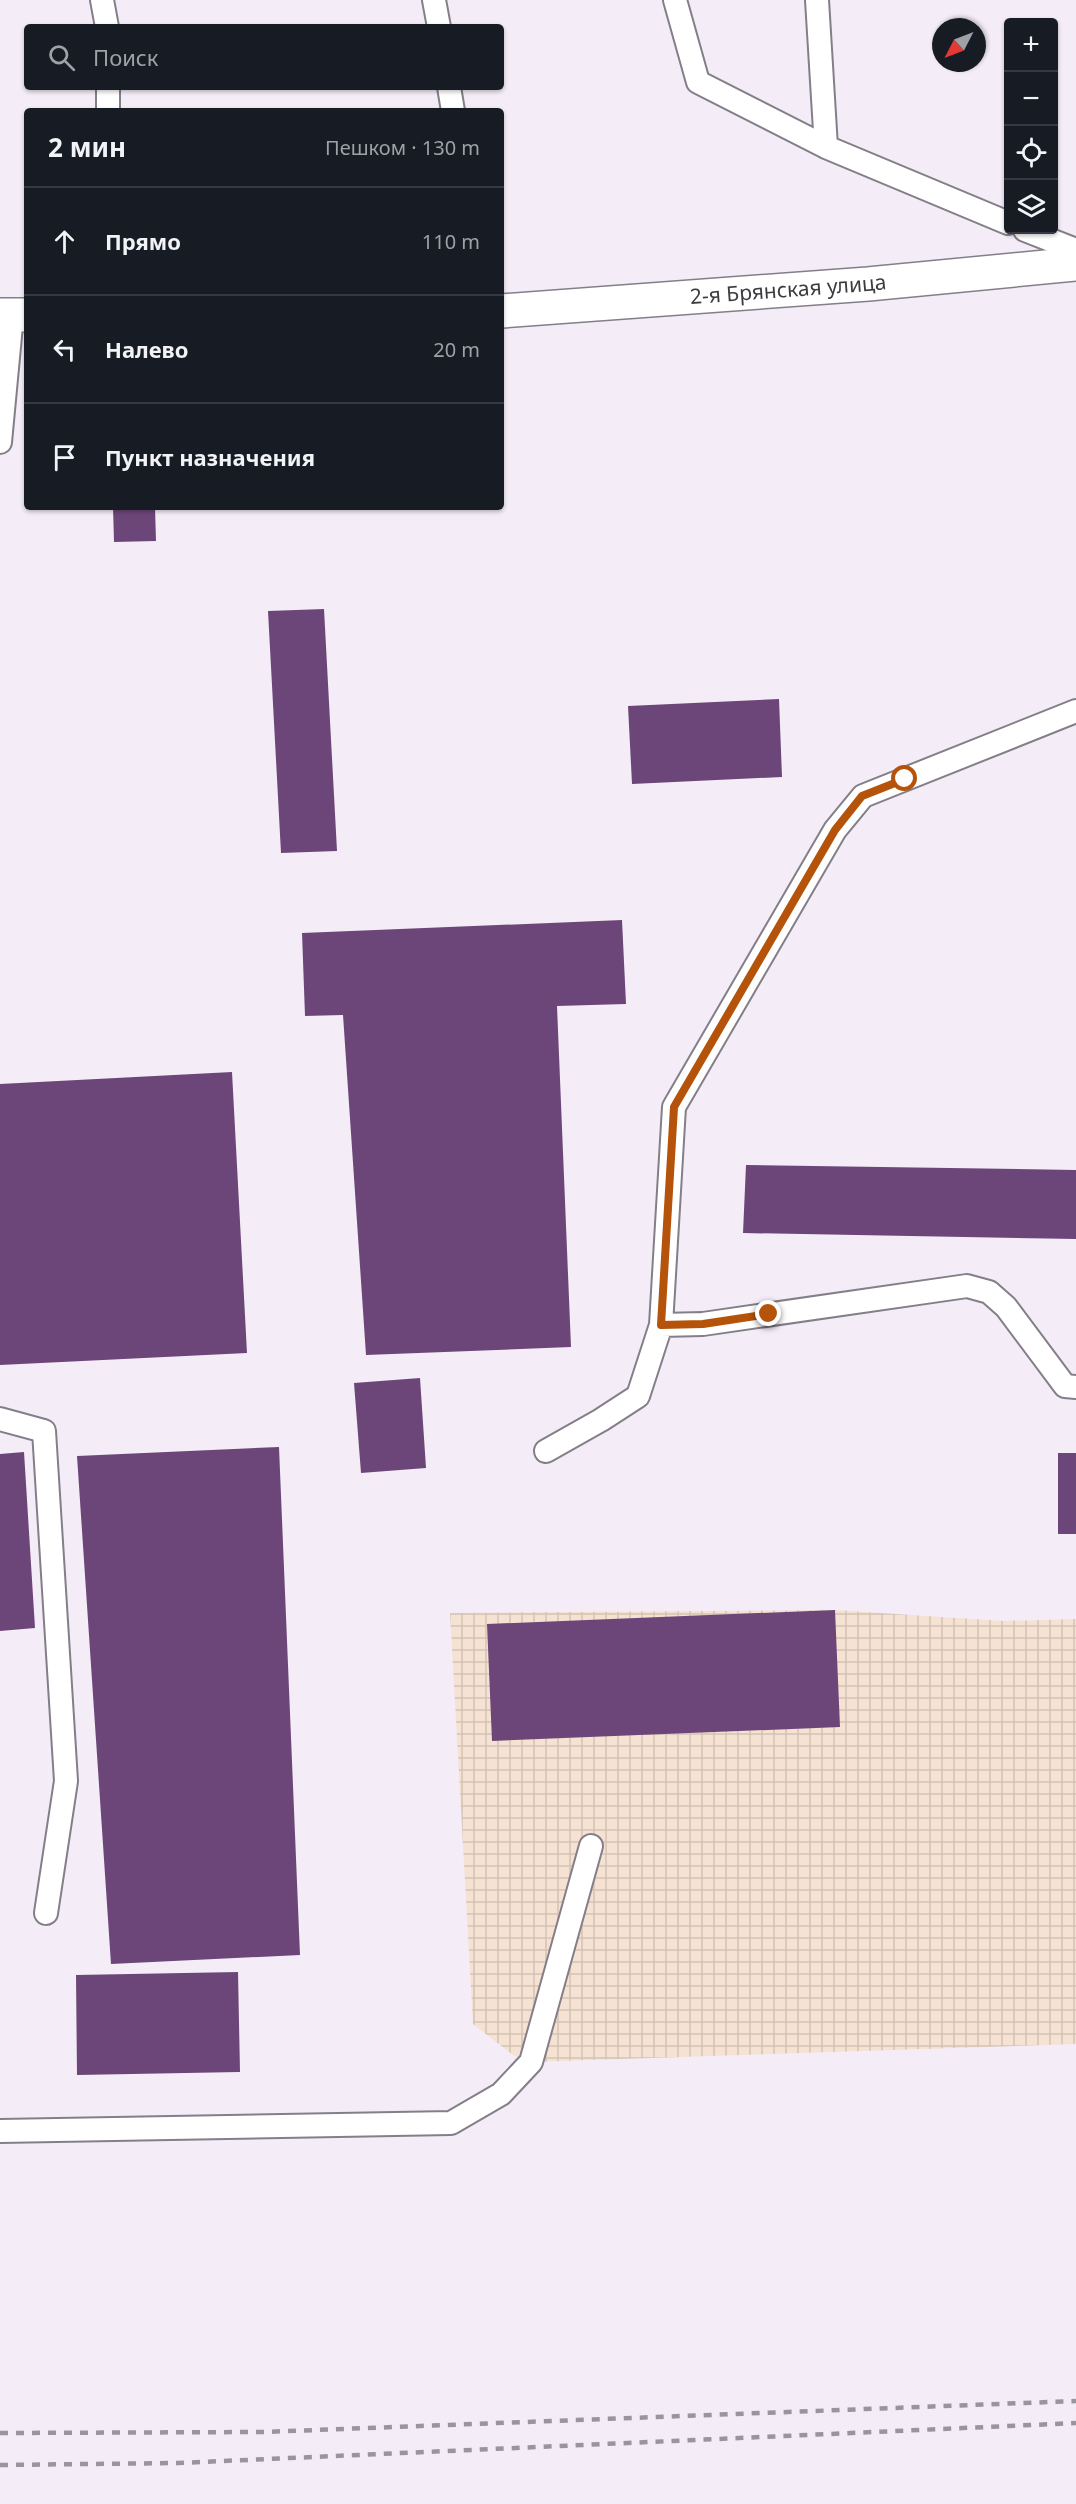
<!DOCTYPE html>
<html lang="ru">
<meta charset="utf-8">
<style>
:root{--surface:#171b24;--page:#242831;--text:#f1f3f6;--muted:#9ea1a6;--line:#363941}
body{margin:0;font-family:"Noto Sans",sans-serif;background:var(--page);color:var(--text)}
.controls{position:absolute;right:18px;top:18px;display:grid;overflow:hidden;border-radius:6px;box-shadow:0 2px 4px #0004}
.controls button{width:54px;height:54px;display:grid;place-items:center;padding:0;border:0;border-bottom:2px solid var(--line);background:var(--surface);color:var(--text);font:30px sans-serif}
.compass{position:absolute;left:932px;top:18px;width:54px;height:54px;border-radius:50%;background:var(--surface);box-shadow:0 2px 4px #0004;rotate:228deg}
.stop{position:absolute;width:18px;height:18px;margin:-14px;border:4px solid #b45309;border-radius:50%;background:#fff}
.stop.end{background:#b45309;border-color:#fff;box-shadow:0 2px 6px #0008}
.list{margin:0;padding:0;list-style:none}
h2{display:flex;justify-content:space-between;align-items:center;height:78px;margin:0;padding:0 24px;font-size:26px}
h2 small{font-size:20px;font-weight:400;color:var(--muted)}
.list li{display:grid;grid-template-columns:39px 1fr auto;gap:18px;align-items:center;box-sizing:border-box;height:108px;padding:0 24px;border-top:2px solid var(--line)}
.list b{display:block;font-size:22px;white-space:nowrap}
.list em{font-size:20px;font-style:normal;color:var(--muted)}
.icon{flex:none;width:33px;height:33px;fill:none;stroke:currentColor;stroke-width:2;stroke-linecap:round;stroke-linejoin:round}
.map{position:relative;flex:none;width:1076px;height:2504px;overflow:hidden}
.search{position:absolute;background:var(--surface);box-shadow:0 2px 4px #0004;left:24px;top:24px;width:480px;height:66px;display:flex;align-items:center;gap:15px;box-sizing:border-box;padding:0 21px;border-radius:6px;color:var(--muted);font-size:22px}
.panel{position:absolute;background:var(--surface);box-shadow:0 2px 4px #0004;left:24px;top:108px;width:480px;height:402px;border-radius:6px}
.map>svg:first-child{display:block}
</style>
<div class="map">
<svg width="1076" height="2504" viewBox="0 0 1076 2504">
<defs>
<pattern id="industrial-grid" width="8" height="8" patternUnits="userSpaceOnUse" patternTransform="scale(1.5)"><rect width="8" height="8" fill="#f6e2d3"/><path d="M0 4h8M4 0v8" fill="none" stroke="#d4c3b6"/></pattern>
</defs>
<rect width="100%" height="100%" fill="#f4edf8"/>
<path fill="url(#industrial-grid)" d="M835 1610 1004 1621 1076 1619V2044L531 2062 513 2055 473 2024 450 1613Z"/>
<path fill="#6d4679" d="M113 507H155L156 541 114 542Z
M324 609 337 851 281 853 268 611Z
M779 699 782 777 632 784 628 706Z
M622 920 626 1004 557 1006 571 1347 366 1355 343 1015 305 1016 302 933Z
M232 1072 247 1353 0 1365V1084Z
M746 1165 1076 1170V1239L743 1233Z
M420 1378 426 1468 361 1473 354 1383Z
M279 1447 300 1955 111 1964 77 1456Z
M24 1452 35 1628 0 1631V1454Z
M1058 1453H1076V1534H1058Z
M835 1610 840 1727 492 1741 487 1624Z
M238 1972 240 2072 77 2075 76 1975Z"/>
<g fill="none" stroke-linecap="round" stroke-linejoin="round">
<defs>
<path id="lane" d="M102 0 107 27
M434 0 439 27
M675 0 698 82 826 147 1008 223
M817 0 826 147
M449 87 453 111
M108 111V87
M1025 230 1076 250
M0 442 12 315
M661 1325 703 1324 967 1286 989 1292 1006 1307 1065 1386 1076 1387
M0 1419 44 1431 66 1781 46 1913
M546 1451 601 1420 638 1396 661 1325 674 1107 835 830 863 796 1076 711
M0 2131 451 2123 501 2094 531 2062 591 1846"/>
<g id="street">
<path id="s1" d="M501 311 868 284 1076 264"/>
<path d="M0 315H27"/>
</g>
</defs>
<use href="#lane" stroke="#847e88" stroke-width="26"/>
<use href="#street" stroke="#847e88" stroke-width="36"/>
<use href="#lane" stroke="#fff" stroke-width="22"/>
<use href="#street" stroke="#fff" stroke-width="33"/>
<path stroke="#99959c" stroke-width="4.5" stroke-dasharray="8 8" stroke-linecap="butt" d="M0 2433 263 2432 1076 2401
M0 2465 178 2463 1076 2423"/>
</g>
<g fill="none" stroke-linecap="round" stroke-linejoin="round">
<path stroke="#b45309" stroke-width="8" d="M769 1314 703 1324 661 1325 674 1107 835 830 862 796 905 779"/>
</g>
<g text-anchor="middle" stroke-width="6" stroke-linejoin="round" paint-order="stroke">
<g font-size="21" fill="#3d3b3f" stroke="#fdfefd">
<text dy="7" stroke="none"><textPath href="#s1" startOffset="288">2-я Брянская улица</textPath></text>
</g>
</g>
</svg>
<div class="controls">
<button>+</button>
<button>−</button>
<button><svg class="icon" aria-label="locate" viewBox="0 0 24 24"><circle cx="12" cy="12" r="6"/><path d="M12 2v4M12 18v4M2 12h4M18 12h4"/></svg></button>
<button><svg class="icon" aria-label="layers" viewBox="0 0 24 24"><path d="M12 4l9 5-9 5-9-5zM3 14l9 5 9-5"/></svg></button>
</div>
<svg class="compass" viewBox="-18 -18 36 36"><path d="M0-13l5 13h-10z" fill="#e53935"/><path d="M0 13l5-13h-10z" fill="#9ea1a6"/></svg>
<div class="stop" style="left:905px;top:779px"></div>
<div class="stop end" style="left:769px;top:1314px"></div>
<div class="search"><svg class="icon" aria-label="search" viewBox="0 0 24 24"><circle cx="10" cy="10" r="6"/><path d="M15 15l6 6"/></svg>Поиск</div>
<section class="panel">
<h2>2 мин<small>Пешком · 130 m</small></h2>
<ul class="list">
<li><svg class="icon" aria-label="ahead" viewBox="0 0 24 24"><path d="M12 20V5M6 11l6-6 6 6"/></svg><div><b>Прямо</b></div><em>110 m</em></li>
<li><svg class="icon" aria-label="left" viewBox="0 0 24 24"><path d="M17 20v-9H6M10 6l-5 5 5 5"/></svg><div><b>Налево</b></div><em>20 m</em></li>
<li><svg class="icon" aria-label="arrive" viewBox="0 0 24 24"><path d="M6 21V4h12l-3 4 3 4H6"/></svg><div><b>Пункт назначения</b></div></li>
</ul>
</section>
</div>
